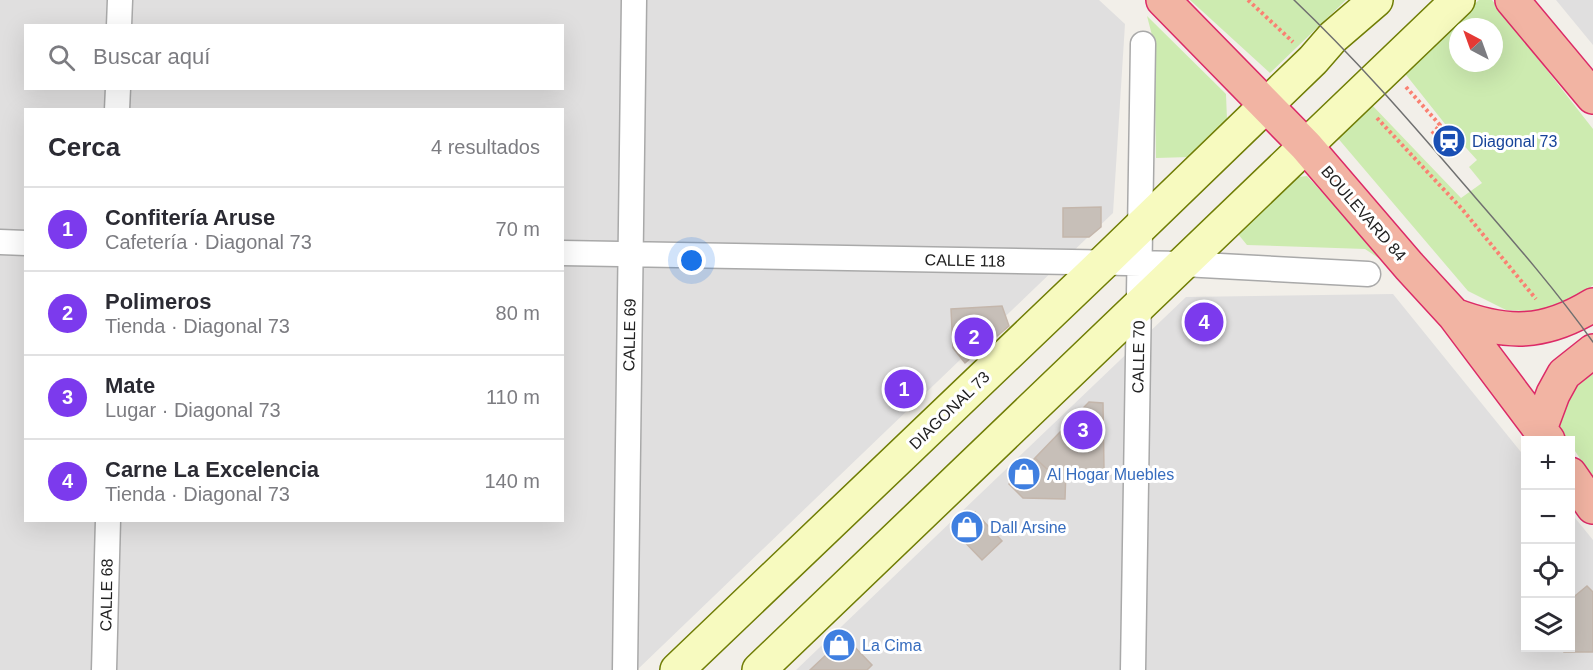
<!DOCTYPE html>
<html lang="es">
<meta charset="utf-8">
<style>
:root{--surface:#fff;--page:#f2f2f3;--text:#2b2b33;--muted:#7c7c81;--line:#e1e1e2;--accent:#7c3aed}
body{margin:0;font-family:Arial,sans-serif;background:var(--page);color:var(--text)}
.controls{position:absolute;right:18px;bottom:18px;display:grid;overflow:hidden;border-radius:0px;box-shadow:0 6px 24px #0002}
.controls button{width:54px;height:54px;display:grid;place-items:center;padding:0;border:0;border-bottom:2px solid var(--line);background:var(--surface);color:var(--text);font:30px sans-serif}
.compass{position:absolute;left:1449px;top:18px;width:54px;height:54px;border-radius:50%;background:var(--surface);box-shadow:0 6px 24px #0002;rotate:319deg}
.you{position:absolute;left:692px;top:261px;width:21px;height:21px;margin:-15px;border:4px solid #fff;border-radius:50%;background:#1a73e8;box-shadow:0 0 0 9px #1a73e833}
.badge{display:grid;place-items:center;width:39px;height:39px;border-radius:50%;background:var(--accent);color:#fff;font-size:20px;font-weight:700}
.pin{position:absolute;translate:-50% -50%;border:3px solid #fff;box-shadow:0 2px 6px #0006}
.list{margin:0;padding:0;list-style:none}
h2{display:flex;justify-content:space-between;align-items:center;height:78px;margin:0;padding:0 24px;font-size:26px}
h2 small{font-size:20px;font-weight:400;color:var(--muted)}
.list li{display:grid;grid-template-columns:39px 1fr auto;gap:18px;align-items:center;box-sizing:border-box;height:84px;padding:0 24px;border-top:2px solid var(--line)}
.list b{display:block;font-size:22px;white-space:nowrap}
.list p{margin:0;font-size:20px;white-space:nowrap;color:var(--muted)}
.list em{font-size:20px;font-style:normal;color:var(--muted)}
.icon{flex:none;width:33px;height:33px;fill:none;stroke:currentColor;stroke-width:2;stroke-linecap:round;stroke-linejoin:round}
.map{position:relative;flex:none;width:1593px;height:670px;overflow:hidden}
.search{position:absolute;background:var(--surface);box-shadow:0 6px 24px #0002;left:24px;top:24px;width:540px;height:66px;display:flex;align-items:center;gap:15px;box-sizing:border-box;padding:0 21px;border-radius:0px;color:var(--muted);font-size:22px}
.panel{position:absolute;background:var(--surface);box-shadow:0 6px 24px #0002;left:24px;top:108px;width:540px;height:414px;border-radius:0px}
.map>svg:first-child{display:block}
</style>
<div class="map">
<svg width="1593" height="670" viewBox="0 0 1593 670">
<rect width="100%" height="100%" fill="#f2efe9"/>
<path fill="#e0dfdf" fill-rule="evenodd" d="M0 0H1099L1125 24 1113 213 637 670H0ZM26 26H562V88H26ZM26 110H562V520H26Z
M1556 0H1593V45Z
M1393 294 1525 457 1526 648H1570L1571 513 1593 540V670H796L1186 297Z"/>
<path fill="#cdebb0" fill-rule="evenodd" d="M1190 0H1346L1270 73Z
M1479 0H1492L1593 129V285L1577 298 1542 312 1506 310 1468 291 1336 136 1371 104 1461 198 1482 183 1469 167 1477 160 1449 129 1403 71ZM1458 27H1494V63H1458Z
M1147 16 1226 94 1227 120 1190 157 1156 158 1154 43Z
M1307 176 1389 265 1365 249 1247 245 1238 234 1240 222 1281 179Z
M1593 374V478L1571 445 1570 440H1567L1559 428 1566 394Z"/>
<path fill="#c7bfb8" stroke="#c4b6ab" stroke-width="1.5" d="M1101 207V227L1089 237H1063V208Z
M1002 306 1009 326 965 363 953 348 951 309Z
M1089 402 1103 403 1104 470 1047 469 1035 458Z
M1035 458 1047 469 1066 470 1065 499 1023 498 1009 484Z
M975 512 1002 541 982 560 955 532Z
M1587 586 1593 592V652H1564V648H1570V600Z
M845 637 872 665 867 670H810Z"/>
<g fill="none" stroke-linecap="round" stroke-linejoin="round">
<defs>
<path id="minor" d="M119 26 120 0
M117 110 118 88
M0 242 26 243
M562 253 1183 264 1368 274
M104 670 108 520
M625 670 634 0
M1133 670 1143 44"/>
<path id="secondary" d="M677 670 1103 263 1313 60 1333 37 1376 0
M759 670 1458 0"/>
<path id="trunk" d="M1163 0 1306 146 1409 266 1454 315 1548 440
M1512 0 1593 97
M1454 315C1507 335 1544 335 1593 305
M1540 429 1553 394 1564 374 1593 351
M1570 474 1593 507"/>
</defs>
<use href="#minor" stroke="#a9a9a9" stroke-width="27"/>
<use href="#secondary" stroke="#707d05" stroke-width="36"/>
<use href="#trunk" stroke="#dc2a67" stroke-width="36"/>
<path stroke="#fa8072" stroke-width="4" stroke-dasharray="3 3" stroke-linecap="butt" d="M1248 0 1293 42
M1406 87 1440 125 1432 134
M1377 118 1462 209 1536 299"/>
<use href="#minor" stroke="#fff" stroke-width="24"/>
<use href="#secondary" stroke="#f7fabf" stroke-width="33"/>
<use href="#trunk" stroke="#f2b4a3" stroke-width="33"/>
<path stroke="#707070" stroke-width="1.5" d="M1294 0C1354 57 1408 119 1462 182 1507 234 1553 286 1593 342"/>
</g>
<defs>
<symbol id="station-disc" viewBox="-11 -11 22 22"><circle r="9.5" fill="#1a4fb4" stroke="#fff"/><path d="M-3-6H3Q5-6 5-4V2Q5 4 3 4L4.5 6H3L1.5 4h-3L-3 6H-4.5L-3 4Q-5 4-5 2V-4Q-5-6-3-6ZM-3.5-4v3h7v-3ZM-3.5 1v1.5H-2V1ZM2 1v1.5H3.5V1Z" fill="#fff"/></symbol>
<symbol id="shop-disc" viewBox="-11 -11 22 22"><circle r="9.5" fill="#3f7fe0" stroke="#fff"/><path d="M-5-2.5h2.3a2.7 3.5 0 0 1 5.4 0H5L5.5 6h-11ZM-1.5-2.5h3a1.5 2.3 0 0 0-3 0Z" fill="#fff"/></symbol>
</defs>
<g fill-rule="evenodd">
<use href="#station-disc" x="1430" y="122" width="38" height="38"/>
<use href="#shop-disc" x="1005" y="455" width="38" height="38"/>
<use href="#shop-disc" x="948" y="508" width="38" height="38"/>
<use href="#shop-disc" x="820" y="626" width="38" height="38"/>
</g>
<g text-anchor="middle" stroke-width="6" stroke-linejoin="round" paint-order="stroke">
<g font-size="16" fill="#164399" stroke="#fff" text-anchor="start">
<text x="1472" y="147">Diagonal 73</text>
</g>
<g font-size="16" fill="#222" stroke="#fff">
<text transform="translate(1364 213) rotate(49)" y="6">BOULEVARD 84</text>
<text transform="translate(965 260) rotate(1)" y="6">CALLE 118</text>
<text transform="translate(629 335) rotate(-89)" y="6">CALLE 69</text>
<text transform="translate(1138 357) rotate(-89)" y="6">CALLE 70</text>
<text transform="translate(949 410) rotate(-44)" y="6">DIAGONAL 73</text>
<text transform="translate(106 595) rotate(-89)" y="6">CALLE 68</text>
</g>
<g font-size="16" fill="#366cbe" stroke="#fff" text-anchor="start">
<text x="1047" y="480">Al Hogar Muebles</text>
<text x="990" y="533">Dall Arsine</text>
<text x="862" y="651">La Cima</text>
</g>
</g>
</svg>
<div class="controls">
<button>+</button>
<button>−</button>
<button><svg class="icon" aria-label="locate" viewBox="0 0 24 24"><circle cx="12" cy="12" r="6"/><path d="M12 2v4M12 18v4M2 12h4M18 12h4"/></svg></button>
<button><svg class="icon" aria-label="layers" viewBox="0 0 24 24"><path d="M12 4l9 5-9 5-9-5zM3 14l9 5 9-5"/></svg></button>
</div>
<svg class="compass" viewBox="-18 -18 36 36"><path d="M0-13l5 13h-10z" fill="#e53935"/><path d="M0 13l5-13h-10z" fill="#7c7c81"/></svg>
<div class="you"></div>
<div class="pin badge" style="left:904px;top:389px">1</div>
<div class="pin badge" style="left:974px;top:337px">2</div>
<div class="pin badge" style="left:1083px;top:430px">3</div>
<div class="pin badge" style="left:1204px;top:322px">4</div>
<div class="search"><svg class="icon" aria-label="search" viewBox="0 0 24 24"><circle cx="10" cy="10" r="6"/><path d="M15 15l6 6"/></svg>Buscar aquí</div>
<section class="panel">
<h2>Cerca<small>4 resultados</small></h2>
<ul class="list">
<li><span class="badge">1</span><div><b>Confitería Aruse</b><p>Cafetería · Diagonal 73</p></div><em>70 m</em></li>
<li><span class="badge">2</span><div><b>Polimeros</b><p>Tienda · Diagonal 73</p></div><em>80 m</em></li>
<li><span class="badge">3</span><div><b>Mate</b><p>Lugar · Diagonal 73</p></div><em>110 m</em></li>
<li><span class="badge">4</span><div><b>Carne La Excelencia</b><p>Tienda · Diagonal 73</p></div><em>140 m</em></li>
</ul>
</section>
</div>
